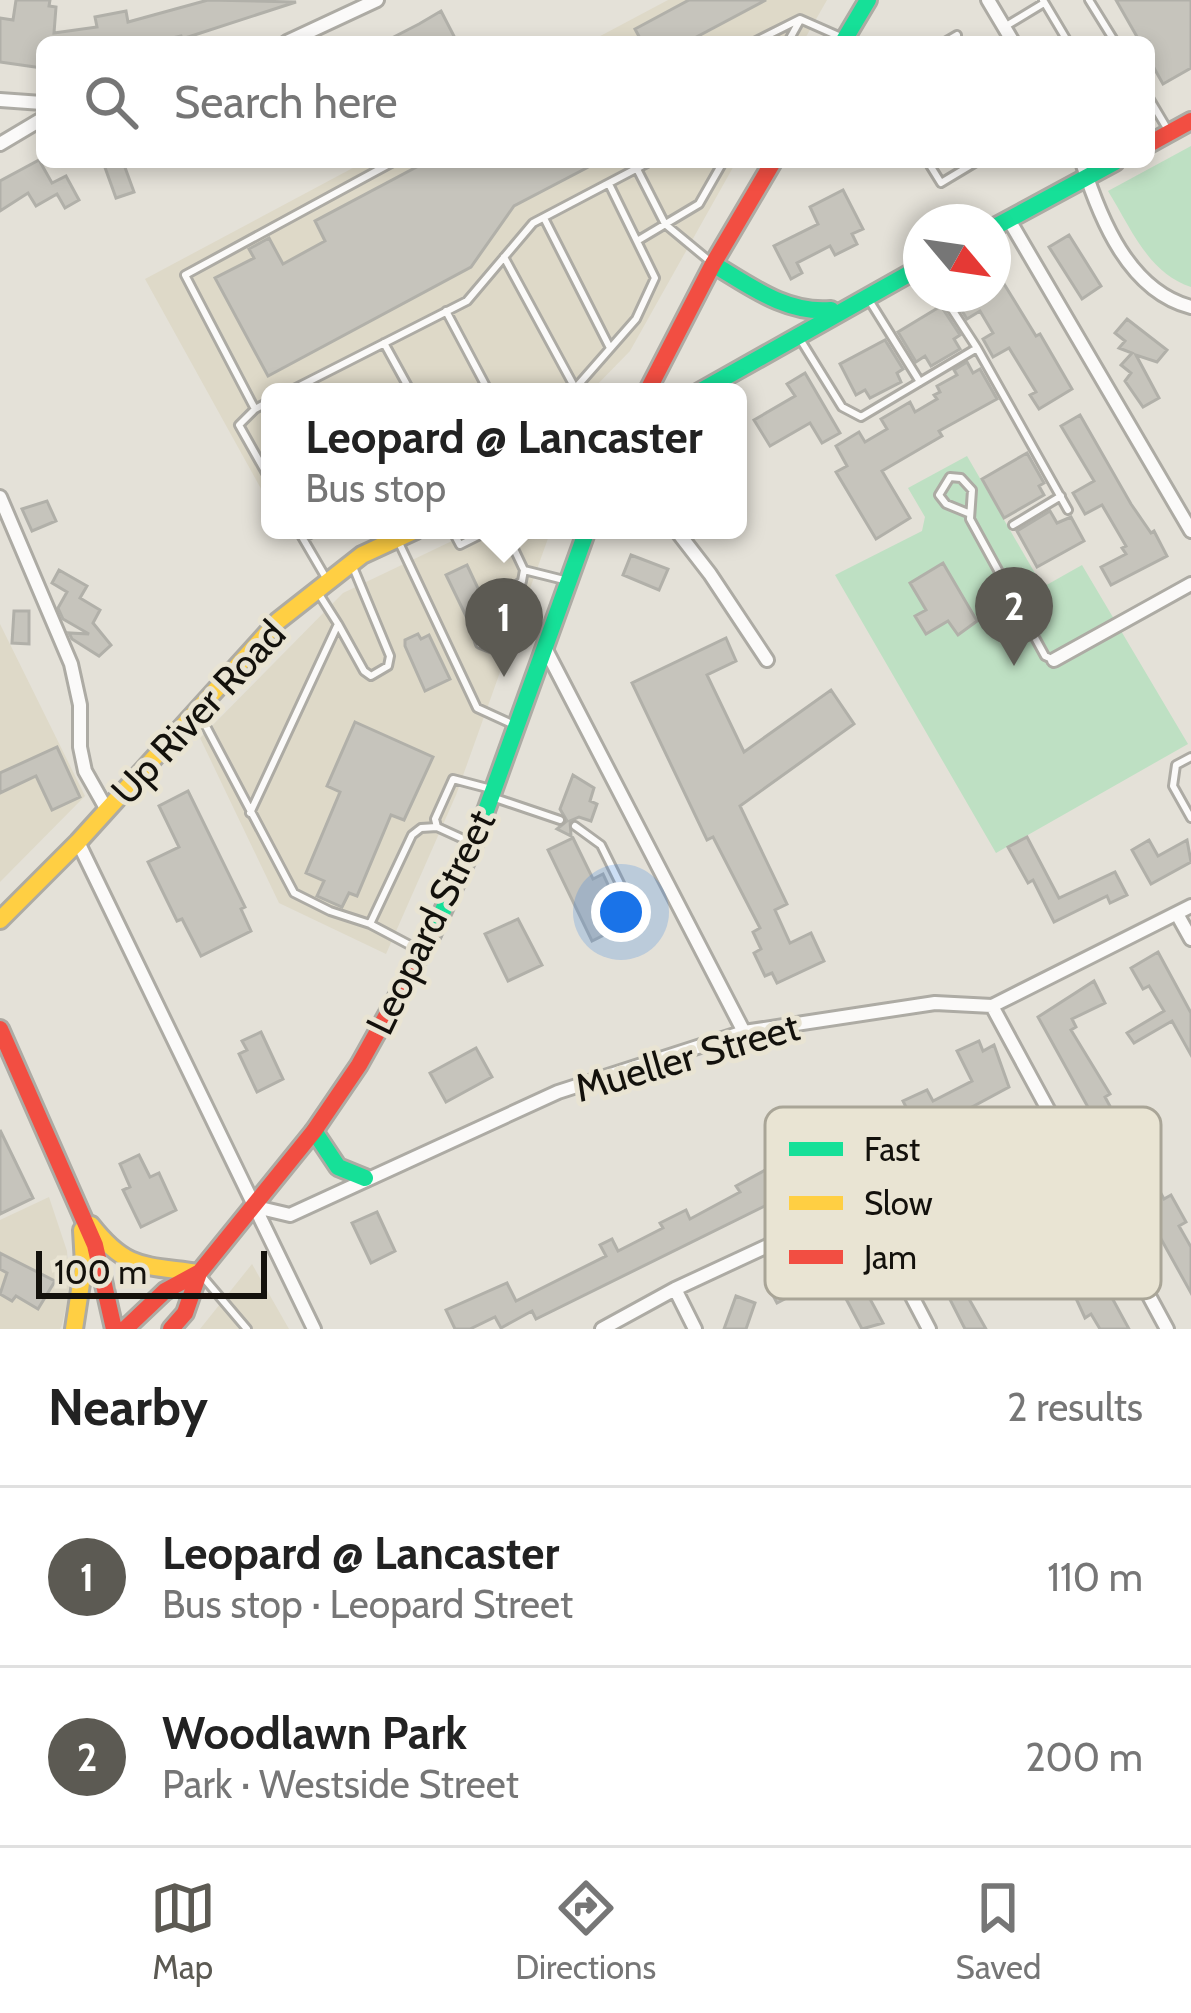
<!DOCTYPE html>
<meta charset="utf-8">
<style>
:root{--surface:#fff;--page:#f6f6f6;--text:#222;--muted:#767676;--line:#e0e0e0;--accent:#5c5a53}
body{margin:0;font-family:Cabin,sans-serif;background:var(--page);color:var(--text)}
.compass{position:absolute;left:903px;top:204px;width:108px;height:108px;border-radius:50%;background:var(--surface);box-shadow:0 6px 18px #0003;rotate:119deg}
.scale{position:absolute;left:36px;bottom:30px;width:231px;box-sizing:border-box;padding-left:12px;border:6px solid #13110c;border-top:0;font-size:33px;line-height:42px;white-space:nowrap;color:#13110c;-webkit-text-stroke:9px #e9e4d3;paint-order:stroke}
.you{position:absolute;left:621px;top:912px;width:42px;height:42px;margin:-30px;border:9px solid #fff;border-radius:50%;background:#1a73e8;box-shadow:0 0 0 18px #1a73e833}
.badge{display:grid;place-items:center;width:78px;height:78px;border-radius:50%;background:var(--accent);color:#fff;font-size:39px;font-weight:700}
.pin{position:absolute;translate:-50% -99px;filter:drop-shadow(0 3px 6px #0008)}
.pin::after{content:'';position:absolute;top:63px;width:42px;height:36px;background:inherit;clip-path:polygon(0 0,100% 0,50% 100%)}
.popup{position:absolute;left:261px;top:383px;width:486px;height:156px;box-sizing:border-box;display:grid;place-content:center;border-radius:18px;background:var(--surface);filter:drop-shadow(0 3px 9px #0005);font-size:39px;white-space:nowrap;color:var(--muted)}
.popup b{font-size:45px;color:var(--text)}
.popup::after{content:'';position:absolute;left:50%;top:100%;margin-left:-24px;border:24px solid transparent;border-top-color:var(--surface)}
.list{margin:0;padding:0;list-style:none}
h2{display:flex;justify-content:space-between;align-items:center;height:156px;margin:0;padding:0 48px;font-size:51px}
h2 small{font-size:39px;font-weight:400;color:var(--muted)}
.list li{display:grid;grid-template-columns:78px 1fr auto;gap:36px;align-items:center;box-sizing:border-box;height:180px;padding:0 48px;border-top:3px solid var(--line)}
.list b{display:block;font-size:45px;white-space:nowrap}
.list p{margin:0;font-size:39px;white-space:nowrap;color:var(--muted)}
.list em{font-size:39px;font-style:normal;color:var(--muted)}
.icon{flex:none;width:66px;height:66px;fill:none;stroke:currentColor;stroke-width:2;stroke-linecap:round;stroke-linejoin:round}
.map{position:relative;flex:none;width:1191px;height:1329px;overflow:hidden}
.search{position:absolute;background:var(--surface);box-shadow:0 6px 18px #0003;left:36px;right:36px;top:36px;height:132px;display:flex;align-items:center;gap:30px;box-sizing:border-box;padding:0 42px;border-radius:18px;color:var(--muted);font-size:45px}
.sheet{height:516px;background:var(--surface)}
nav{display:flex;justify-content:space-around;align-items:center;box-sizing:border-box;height:168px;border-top:3px solid var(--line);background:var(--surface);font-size:33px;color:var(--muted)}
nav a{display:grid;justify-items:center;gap:6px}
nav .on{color:var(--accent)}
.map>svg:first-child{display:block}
</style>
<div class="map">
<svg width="1191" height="1329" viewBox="0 0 1191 1329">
<rect width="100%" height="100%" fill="#e4e1d8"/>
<path fill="#ded9c8" d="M668 0H827L803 42H589Z
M364 162H736L630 351 590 392H270V505L145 279Z
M475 530H551L456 795 386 954 279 903 200 738 343 593Z
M0 624 85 796 0 882Z
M49 1197 67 1251 70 1289 62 1325 60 1329H0V1220Z
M252 1264 289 1329H200Z"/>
<path fill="#bee0c3" d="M1191 146V287C1148 273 1131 228 1108 191Z
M967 456 1043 587 1082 565 1188 744 996 853 835 575 922 531 925 517 908 488Z"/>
<path fill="#c6c4bc" stroke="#b1b0a9" stroke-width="3" d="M16 0H50L49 6 56 7 54 33 97 27 95 17 126 11 128 22 208 0 296 2 182 39 181 36 154 42H42V68L0 62V18L13 20Z
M689 0H766L687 42H642L635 29Z
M1116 0H1191V68L1163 84 1149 59V42H1140Z
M441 11 457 42H384L419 24Z
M39 160 52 183 66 176 79 200 65 208 57 194 36 206 28 193 0 211V181Z
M103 162H123L134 192 116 198Z
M426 162H598L514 206 471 267 268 376 215 278 254 258 249 249 269 238 283 264 325 241 315 221Z
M843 190 863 229 852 234 857 244 835 255 830 246 797 263 802 273 791 279 774 246 818 224 810 207Z
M1069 235 1101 286 1082 299 1049 247Z
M993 266 1036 336 1040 334 1072 389 1039 409 1030 395 1036 392 1009 348 993 357 983 339 993 333 980 311 967 319 954 298 961 294H993Z
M941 306 960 335 954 339 960 349 931 366 925 356 916 362 898 332Z
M1127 319 1167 350 1157 362 1136 355 1159 398 1143 407 1125 381 1131 373 1121 365 1132 353 1119 348 1125 341 1115 333Z
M885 340 903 369 897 373 901 382 870 398 865 390 856 395 840 364Z
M967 362 973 373 980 369 997 399 939 431 942 436 882 471 910 518 876 539 836 472 847 466 836 446 859 432 865 442 887 429 881 419 910 402 915 412 937 399 934 395 940 392 937 386 957 375 954 370Z
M805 373 840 433 822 443 810 423 770 446 754 420 795 396 787 384Z
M1080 415 1131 504 1151 533 1154 531 1167 556 1111 585 1101 567 1126 554 1122 548 1126 546 1102 505 1085 514 1073 493 1094 481 1061 426Z
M1027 453 1044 483 1039 486 1044 495 1004 518 982 479Z
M47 501 56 521 32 531 22 509Z
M1050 511 1057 523 1071 517 1084 541 1037 567 1017 531Z
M631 555 668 569 659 590 623 575Z
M943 563 977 621 958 635 948 621 926 634 915 616 926 610 910 583Z
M467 565 484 601 466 616 446 575Z
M59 570 87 586 80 598 100 610 93 623 111 645 99 656 72 639 69 633 89 634 63 619 58 608 67 592 52 583Z
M14 611H29V644L12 643Z
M418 634 421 639 429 635 450 679 425 691 405 646V640Z
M726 638 736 661 707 675 744 752 831 690 854 724 740 806 787 904 775 910 790 943 811 933 824 961 777 983 772 973 765 976 754 953 761 949 753 932 760 928 713 837 707 840 632 683Z
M355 722 433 757 404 820 391 815 357 896 349 893 342 907 317 896 324 881 306 873 340 792 327 786Z
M57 747 80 797 52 810 36 776 0 793V773Z
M573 775 594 788 590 801 597 804 591 821 579 817 570 821 571 836 557 829 567 821 560 809Z
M188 791 245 907 241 909 251 931 201 956 182 919 177 921 148 862 179 847 159 806Z
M1027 837 1059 898 1115 872 1127 895 1110 903 1107 896 1054 922 1033 880 1028 883 1008 847Z
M573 838 593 879 603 874 611 891 602 895 618 928 592 941 548 850Z
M1149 840 1158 856 1187 840 1191 862 1151 884 1132 850Z
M518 919 542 965 508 981 485 934Z
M1158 952 1191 1013V1055L1172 1021 1134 1043 1127 1033 1164 1011 1149 986 1143 989 1131 968Z
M1094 981 1105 1003 1072 1019 1076 1027 1071 1030 1110 1094 1105 1097 1118 1121 1126 1115 1135 1130 1149 1122 1159 1140 1149 1146 1154 1155 1143 1161 1164 1199 1171 1195 1186 1222 1179 1226 1191 1247V1293L1038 1017Z
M261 1032 283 1079 257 1092 239 1054 247 1050 242 1041Z
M979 1041 983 1051 994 1045 1009 1087 920 1135 918 1132 849 1169 848 1166 779 1199 536 1319 532 1311 501 1328 495 1317 470 1329H455L446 1310 507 1283 516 1301 606 1256 600 1245 612 1239 618 1251 663 1228 660 1223 686 1210 690 1219 740 1192 736 1186 824 1138 826 1142 854 1127 858 1133 907 1109 903 1101 927 1090 933 1101 972 1081 957 1051Z
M476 1048 492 1077 446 1102 430 1073Z
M0 1130 33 1198 0 1214Z
M139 1155 150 1177 159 1173 176 1210 141 1227 123 1190 130 1187 120 1164Z
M1032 1155 1081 1241 1129 1329H1100L1091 1314 1085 1318 1040 1220 1043 1218 1025 1185 996 1202 999 1208 981 1217 976 1207 967 1211 957 1191 985 1177 991 1191 1019 1175 1014 1165Z
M926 1203 949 1210 938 1243 915 1236Z
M377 1212 395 1251 371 1263 352 1223Z
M0 1253 55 1281 38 1309 16 1296 12 1301 0 1294 7 1273 0 1269Z
M960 1254 967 1266 987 1255 996 1272 964 1290 986 1329H965L934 1268Z
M825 1255 858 1266 855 1276 866 1280 863 1286 883 1323 862 1329 844 1295 826 1289 829 1279 818 1275Z
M791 1271 802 1290 777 1303 767 1284Z
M736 1296 755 1303 746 1329H724Z"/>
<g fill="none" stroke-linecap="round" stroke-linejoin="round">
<defs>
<path id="lane" d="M1043 0 1068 42
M1089 0 1115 42
M1006 26 1044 3
M754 42 800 19 843 38
M788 42 799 22
M945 42 957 35
M1149 98 1168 130
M928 162 941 183 976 162
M637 169 665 224 712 263
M544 218 610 348
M637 241 699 204 723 162
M504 257 575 388
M869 300 920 382
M446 311 489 392
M800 339 842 407 861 417 977 348 942 294
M384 343 411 392
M977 348 1068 510
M288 392 467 301 533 223 649 162
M572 392 636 319 655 278 609 184
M270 401 255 409 239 425 270 480
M255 409 185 275 393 162
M968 513 946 504 939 495 950 477 961 478 972 490 970 519 1045 656 1054 660
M1013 525 1061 496
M298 530 326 578
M393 530 477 708 514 725
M452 530 460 545 490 530
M505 530 524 570 564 580
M303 538 317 530
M522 581 472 620 480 644 493 649 502 648 522 581 524 570
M338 624 364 671 371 676 388 666 390 656 353 567
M200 715 294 893 330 911 370 924 421 951
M1191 757 1176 765 1173 786 1191 818
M495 798 560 820
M250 813 338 624 319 594
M575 826 601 845 636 916
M472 843 437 827 435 819 453 779 491 789
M370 924 412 835 421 828 437 827
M202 1276 247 1329"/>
<path id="street" d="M988 0 1013 42
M287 42 377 0
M0 100 42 103
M0 144 42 119
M1082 162C1100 219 1129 291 1191 307
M1009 220 1191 531
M0 497 71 664 80 705V747L85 771 107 810
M676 530 710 574 767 660
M545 648 744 1032
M1054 660 1191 584
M78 842 314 1329
M1177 914 1191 939
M992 1006 1167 1329
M862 1201 929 1329
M256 1207 290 1215 558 1092 744 1032 935 1003 992 1006 1191 906
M675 1289 695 1329
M602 1329 675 1289 1049 1115"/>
<path id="fast" d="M843 42 868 0
M993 228 1115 162
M713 264C750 286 786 314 831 310
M699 392 921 267
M432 934 474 844 587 530
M314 1131 338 1167 365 1178"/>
<path id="slow" d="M0 920 78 842 278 621 362 555 416 530
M91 1225C127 1271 145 1265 199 1273
M74 1329 84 1264 82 1230"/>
<path id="jam" d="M1149 144 1191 121
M647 392 713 264 773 162
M0 1029 95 1245 114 1329
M125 1329 165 1291 198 1273
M171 1329 185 1313 199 1273 314 1131 359 1065 432 934"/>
</defs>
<use href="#lane" stroke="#adaba4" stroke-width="12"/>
<use href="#street" stroke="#adaba4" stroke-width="18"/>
<use href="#fast" stroke="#adaba4" stroke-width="22"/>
<use href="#slow" stroke="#adaba4" stroke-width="22"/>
<use href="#jam" stroke="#adaba4" stroke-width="22"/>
<use href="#lane" stroke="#fbfaf9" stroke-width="6"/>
<use href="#street" stroke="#fbfaf9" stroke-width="12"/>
<use href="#fast" stroke="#16e098" stroke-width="16"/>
<use href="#slow" stroke="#ffcf43" stroke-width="16"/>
<use href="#jam" stroke="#f24e42" stroke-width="16"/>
</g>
<g text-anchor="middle" stroke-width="10" stroke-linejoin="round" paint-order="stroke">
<g font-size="39" fill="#13110c" stroke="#e9e4d3">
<text transform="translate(198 712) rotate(-47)" y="14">Up River Road</text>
<text transform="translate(430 922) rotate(-64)" y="14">Leopard Street</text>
<text transform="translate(687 1057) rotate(-16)" y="14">Mueller Street</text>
</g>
</g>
<rect x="765" y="1107" width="396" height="192" rx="18" fill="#e9e4d3" stroke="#a9a597" stroke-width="3"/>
<rect x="789" y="1142" width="54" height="14" fill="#16e098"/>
<rect x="789" y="1196" width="54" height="14" fill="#ffcf43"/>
<rect x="789" y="1250" width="54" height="14" fill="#f24e42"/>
<g font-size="33" fill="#13110c">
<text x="864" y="1161">Fast</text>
<text x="864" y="1215">Slow</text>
<text x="864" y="1269">Jam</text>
</g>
</svg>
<svg class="compass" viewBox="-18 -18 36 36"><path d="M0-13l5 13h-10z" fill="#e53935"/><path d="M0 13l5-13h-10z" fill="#767676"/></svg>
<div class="scale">100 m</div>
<div class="you"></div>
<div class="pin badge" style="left:504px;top:677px">1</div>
<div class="popup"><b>Leopard @ Lancaster</b>Bus stop</div>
<div class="pin badge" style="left:1014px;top:666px">2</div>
<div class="search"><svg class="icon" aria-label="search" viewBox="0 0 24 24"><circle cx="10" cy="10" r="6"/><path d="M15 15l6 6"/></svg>Search here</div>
</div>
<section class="sheet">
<h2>Nearby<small>2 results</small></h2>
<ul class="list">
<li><span class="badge">1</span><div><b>Leopard @ Lancaster</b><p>Bus stop · Leopard Street</p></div><em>110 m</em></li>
<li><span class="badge">2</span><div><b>Woodlawn Park</b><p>Park · Westside Street</p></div><em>200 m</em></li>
</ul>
</section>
<nav>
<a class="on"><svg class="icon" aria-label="map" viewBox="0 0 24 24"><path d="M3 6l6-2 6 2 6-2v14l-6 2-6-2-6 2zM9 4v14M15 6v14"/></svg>Map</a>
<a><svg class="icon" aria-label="directions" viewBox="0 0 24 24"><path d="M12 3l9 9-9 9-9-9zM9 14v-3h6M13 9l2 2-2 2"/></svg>Directions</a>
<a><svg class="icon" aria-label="saved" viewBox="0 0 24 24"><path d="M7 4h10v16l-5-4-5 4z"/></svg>Saved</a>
</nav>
